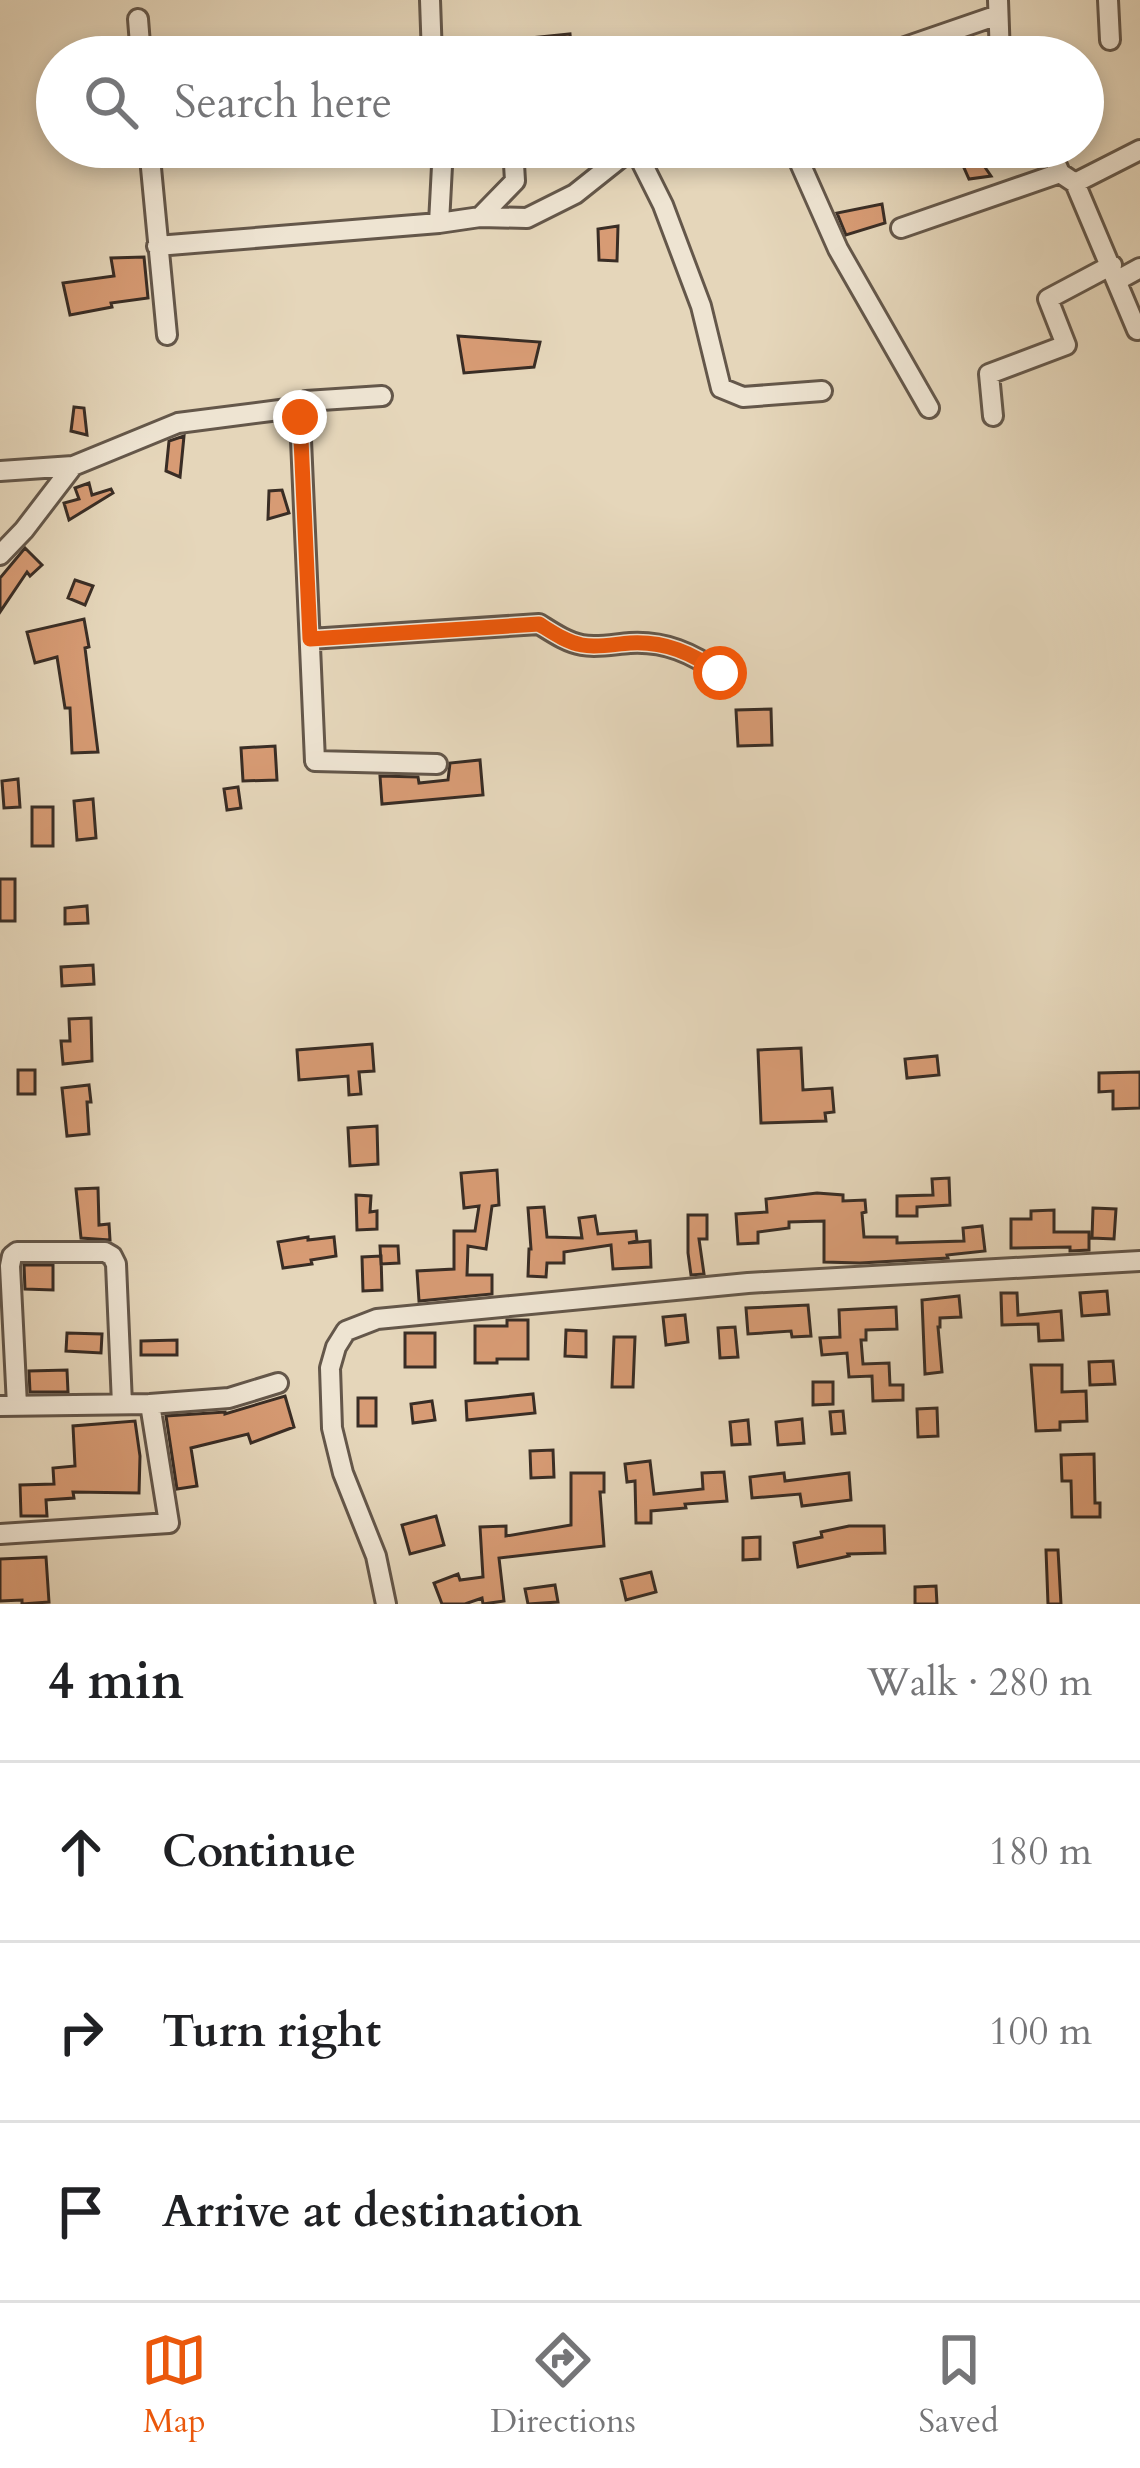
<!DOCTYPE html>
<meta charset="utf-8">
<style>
:root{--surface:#fff;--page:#f6f6f6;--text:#202124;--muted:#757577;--line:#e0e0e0;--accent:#ea580c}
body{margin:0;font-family:Cardo,serif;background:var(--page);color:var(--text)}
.stop{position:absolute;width:36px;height:36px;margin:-27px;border:9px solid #ea580c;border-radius:50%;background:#fff}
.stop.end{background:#ea580c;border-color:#fff;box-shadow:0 3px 12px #0008}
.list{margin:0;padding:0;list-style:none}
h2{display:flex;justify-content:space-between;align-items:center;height:156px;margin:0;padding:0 48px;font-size:51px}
h2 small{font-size:39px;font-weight:400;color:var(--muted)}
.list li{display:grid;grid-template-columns:78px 1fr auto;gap:36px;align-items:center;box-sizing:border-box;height:180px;padding:0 48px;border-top:3px solid var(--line)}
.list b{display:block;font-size:45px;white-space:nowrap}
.list em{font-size:39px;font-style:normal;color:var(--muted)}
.icon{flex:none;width:66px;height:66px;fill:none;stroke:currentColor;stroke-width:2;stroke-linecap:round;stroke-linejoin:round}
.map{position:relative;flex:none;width:1140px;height:1604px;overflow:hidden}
.search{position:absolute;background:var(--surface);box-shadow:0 6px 18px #0003;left:36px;right:36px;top:36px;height:132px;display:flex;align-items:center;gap:30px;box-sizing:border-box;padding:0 42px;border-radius:66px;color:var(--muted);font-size:45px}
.sheet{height:696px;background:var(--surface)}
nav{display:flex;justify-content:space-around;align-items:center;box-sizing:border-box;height:168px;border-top:3px solid var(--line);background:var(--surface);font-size:33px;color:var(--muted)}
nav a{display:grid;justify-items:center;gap:6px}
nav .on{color:var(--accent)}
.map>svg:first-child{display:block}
</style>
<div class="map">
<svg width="1140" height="1604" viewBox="0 0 1140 1604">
<rect width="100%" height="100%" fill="#e5d6ba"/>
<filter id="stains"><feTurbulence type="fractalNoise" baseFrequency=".00167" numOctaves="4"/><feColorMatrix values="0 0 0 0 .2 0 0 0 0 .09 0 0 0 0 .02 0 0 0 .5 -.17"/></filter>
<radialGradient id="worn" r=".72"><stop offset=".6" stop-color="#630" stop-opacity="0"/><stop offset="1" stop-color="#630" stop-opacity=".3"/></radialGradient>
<path fill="#d79b74" stroke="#392d25" stroke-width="3" d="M570 34 572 57H531L529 38Z
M967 147H971L991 176 969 179 957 152Z
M882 204 885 223 846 235 837 213Z
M618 226 617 261 599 260 598 229Z
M144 257 148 298 111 303 112 307 70 315 63 283 114 276 111 258Z
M458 336 540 342 534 367 464 373Z
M74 407 84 408 87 435 71 431Z
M184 436 180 477 166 471 169 441Z
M89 483 92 495 111 489 113 493 69 520 64 503 79 499 75 488Z
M282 490 289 513 268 519 269 491Z
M25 548 42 565 30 576 27 572 0 612V578Z
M75 580 93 586 85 605 68 598Z
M84 619 89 647 85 648 98 752 72 753 70 708H65L57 657 35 663 27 632Z
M771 709 772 745 738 746 736 710Z
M275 746 277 780 243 781 241 748Z
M480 760 483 795 382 804 380 776 418 777 419 783 448 780 450 763Z
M18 779 20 807 4 808 2 781Z
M238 787 241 808 227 810 224 789Z
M93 799 96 838 77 840 74 801Z
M32 807H53V846H32Z
M0 879H15V921H0Z
M87 906 88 923 65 924V908Z
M93 965 94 984 62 986 61 967Z
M91 1018 92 1061 63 1064 61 1041H70L69 1019Z
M372 1044 374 1071 359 1072 361 1094 349 1095 348 1076 299 1080 297 1050Z
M801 1048 803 1090 832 1088 834 1112 825 1113 826 1121 761 1123 758 1050Z
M937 1056 939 1075 907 1078 905 1059Z
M18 1070H35V1094H18Z
M1140 1072V1108L1113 1109V1091L1099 1092V1073Z
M89 1085 91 1102H87L89 1134 67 1136 62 1088Z
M377 1126 378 1164 350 1166 348 1128Z
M497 1170 499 1205 492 1206 486 1249 468 1246 467 1275H492V1294L419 1301 417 1271 454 1269V1231H475L479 1206 464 1208 461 1173Z
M949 1178 950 1205 917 1207V1216H897V1196L933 1195 932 1179Z
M98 1188 99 1225 109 1224 110 1240 81 1238 76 1189Z
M817 1193 843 1195V1201L865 1200 866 1212 862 1213 864 1237H897V1243L964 1241 963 1228 982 1226 985 1251 947 1255 948 1258 860 1263 824 1262V1221L789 1222V1228L758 1232V1243L738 1244 736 1214 767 1212 766 1199Z
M356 1195 371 1196 370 1212 377 1211V1229L357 1230Z
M544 1207 547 1237 582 1238 579 1218 595 1216 598 1234 636 1231 637 1241 628 1243 650 1241 651 1267 613 1269 611 1245 564 1252V1263H547L546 1277 528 1276 529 1249H531L528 1208Z
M1093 1208 1116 1209 1114 1239 1092 1238Z
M1054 1210V1232H1089V1250L1070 1251V1247L1011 1248V1219H1031V1211Z
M688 1215H707V1239H699L704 1274 691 1275 688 1253Z
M308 1237V1240L334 1237 336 1256 311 1260 312 1264 283 1268 278 1242Z
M380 1246H398L399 1263 381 1264Z
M381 1256 382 1290 363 1291 362 1257Z
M24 1265H53V1290L25 1289Z
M1107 1291 1109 1314 1082 1316 1080 1293Z
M1001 1293H1017L1018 1315 1061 1311 1063 1340 1039 1341 1038 1324 1002 1325Z
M959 1296 961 1317 940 1318V1327H938L942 1372 925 1374 922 1300Z
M808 1305 811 1336 792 1337 791 1331 748 1334 746 1308Z
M896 1307 897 1329 866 1330V1340H861L863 1364 889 1363 890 1385H903V1400L873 1401 872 1376 849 1377 847 1353 822 1355 820 1338 840 1337 839 1310Z
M685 1315 688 1342 666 1345 663 1317Z
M507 1320H528V1359H497V1363H475V1326H507Z
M735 1327 738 1357 720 1358 718 1328Z
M566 1330 586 1331V1357L565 1356Z
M67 1333 102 1334 101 1353 66 1351Z
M405 1333H435V1367H405Z
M614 1337H635L633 1387H612Z
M177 1340V1355H141V1341Z
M1113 1361 1115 1384 1090 1385 1089 1362Z
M1031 1365H1062V1392L1086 1391 1087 1421 1060 1422V1430L1036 1431Z
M67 1370 68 1392H30L29 1371Z
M813 1382H833V1404L813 1405Z
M533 1394 535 1413 467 1420 466 1401Z
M285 1396 294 1427 251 1443 248 1434 191 1448 197 1486 177 1489 166 1416 225 1412V1414Z
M358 1398H376V1426H358Z
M432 1401 435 1420 413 1423 411 1404Z
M937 1408 938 1436 918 1437 917 1409Z
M843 1411 845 1433 832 1434 830 1412Z
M802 1419 804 1443 778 1445 776 1422Z
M748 1420 750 1444 732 1445 730 1422Z
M135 1421 140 1456 139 1493 73 1492 74 1498 46 1500 47 1516H21L20 1485 54 1484 53 1468 75 1466 73 1426Z
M553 1450 554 1477 531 1478 530 1451Z
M1094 1454 1095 1503H1100V1517H1072L1071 1481H1062L1061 1455Z
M650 1461 654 1494 703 1489 702 1473 724 1472 727 1501 685 1504 686 1508 651 1511V1523H636L635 1481 627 1482 625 1464Z
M571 1473H604V1492H600L604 1546 499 1558 504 1601 483 1604 482 1598 465 1604H442L434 1583 458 1574 460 1580 483 1577 480 1527 506 1526V1536L571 1525Z
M784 1473 785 1481 849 1473 851 1500 802 1506 800 1494 752 1498 750 1477Z
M436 1516 444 1545 410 1554 402 1525Z
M849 1526H884L885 1553 848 1554 849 1556 798 1567 794 1543 822 1537 821 1532Z
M760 1537V1559L743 1560V1538Z
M1046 1550H1058L1061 1604H1048Z
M46 1557 49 1602 22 1604V1600L0 1601V1559Z
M651 1572 656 1592 626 1600 621 1579Z
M555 1585 558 1602 528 1604 525 1589Z
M936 1586 937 1604H915V1587Z"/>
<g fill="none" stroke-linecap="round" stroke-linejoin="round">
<defs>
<path id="minor" d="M430 0 432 57
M998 0 1000 57
M1108 0 1110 40
M138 19 141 57
M876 57 998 15
M149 147 167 335
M443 147 439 223 480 217 515 181 513 147
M808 147 795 152 838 249 929 408
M1049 147 1060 173 1075 183 1140 150
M1075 183 1137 330
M480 217 527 218 575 194 634 147 663 205 701 306 721 388 743 397 822 391
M901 228 1060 173
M157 246 439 223
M1118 280 1140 268
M295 408 300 417 315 761 437 764
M993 416 989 374 1066 345 1048 299 1112 265
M0 471 73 466 178 423 295 408 306 401 382 396
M0 555 24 530 73 466
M310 639 539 624C552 632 566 642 582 645 597 648 615 644 630 643 665 641 692 653 720 673
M17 1405 10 1266 12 1256 17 1252H105L112 1256 116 1264 122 1404
M0 1406 150 1404 229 1398 278 1383
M0 1534 169 1523 150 1404
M386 1604 376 1556 343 1473 332 1428 330 1368 336 1347 346 1331 377 1319 748 1283 1140 1261"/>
</defs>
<use href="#minor" stroke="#64574a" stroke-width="24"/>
<use href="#minor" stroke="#eee4d2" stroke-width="18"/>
</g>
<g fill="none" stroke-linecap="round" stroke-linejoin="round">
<path stroke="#ea580c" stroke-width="15" d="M300 417 310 639 539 624C552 632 566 642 582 645 597 648 615 644 630 643 665 641 692 653 720 673"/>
</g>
<rect width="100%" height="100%" filter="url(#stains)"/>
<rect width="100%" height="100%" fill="url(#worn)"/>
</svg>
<div class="stop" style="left:720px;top:673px"></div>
<div class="stop end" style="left:300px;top:417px"></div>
<div class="search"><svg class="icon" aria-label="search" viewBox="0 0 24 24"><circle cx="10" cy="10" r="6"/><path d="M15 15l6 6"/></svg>Search here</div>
</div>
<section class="sheet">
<h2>4 min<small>Walk · 280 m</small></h2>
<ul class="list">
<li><svg class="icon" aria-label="ahead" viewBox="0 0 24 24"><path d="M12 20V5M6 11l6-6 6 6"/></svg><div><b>Continue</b></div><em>180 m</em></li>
<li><svg class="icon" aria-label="right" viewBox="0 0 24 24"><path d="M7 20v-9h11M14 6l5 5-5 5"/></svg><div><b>Turn right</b></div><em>100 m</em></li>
<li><svg class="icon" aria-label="arrive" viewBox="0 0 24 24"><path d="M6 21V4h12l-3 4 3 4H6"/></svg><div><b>Arrive at destination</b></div></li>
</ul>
</section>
<nav>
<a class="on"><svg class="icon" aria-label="map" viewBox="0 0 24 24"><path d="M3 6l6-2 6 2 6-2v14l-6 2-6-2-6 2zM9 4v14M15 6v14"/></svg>Map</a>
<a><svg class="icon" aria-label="directions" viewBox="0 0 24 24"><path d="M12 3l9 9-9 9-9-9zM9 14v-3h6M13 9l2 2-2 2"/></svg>Directions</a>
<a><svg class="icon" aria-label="saved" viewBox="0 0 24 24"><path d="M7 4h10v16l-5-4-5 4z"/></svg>Saved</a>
</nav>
